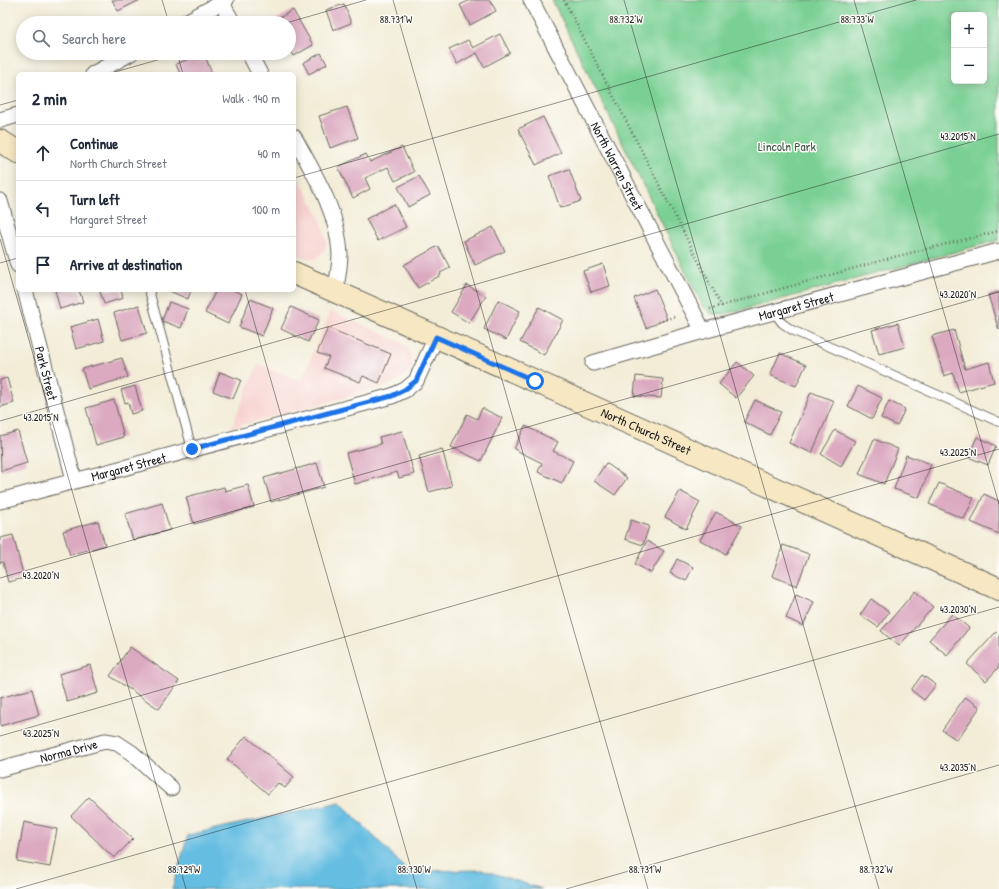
<!DOCTYPE html>
<meta charset="utf-8">
<style>
:root{--surface:#fff;--page:#f2f2f3;--text:#1f2937;--muted:#747a83;--line:#e0e1e3}
body{margin:0;font-family:"Patrick Hand",sans-serif;background:var(--page);color:var(--text)}
.controls{position:absolute;right:12px;top:12px;display:grid;overflow:hidden;border-radius:6px;box-shadow:0 2px 10px #0003}
.controls button{width:36px;height:36px;display:grid;place-items:center;padding:0;border:0;border-bottom:1px solid var(--line);background:var(--surface);color:var(--text);font:20px sans-serif}
.stop{position:absolute;width:12px;height:12px;margin:-9px;border:3px solid #1a73e8;border-radius:50%;background:#fff}
.stop.end{background:#1a73e8;border-color:#fff;box-shadow:0 1px 4px #0008}
.list{margin:0;padding:0;list-style:none}
h2{display:flex;justify-content:space-between;align-items:center;height:52px;margin:0;padding:0 16px;font-size:17px}
h2 small{font-size:13px;font-weight:400;color:var(--muted)}
.list li{display:grid;grid-template-columns:26px 1fr auto;gap:12px;align-items:center;box-sizing:border-box;height:56px;padding:0 16px;border-top:1px solid var(--line)}
.list b{display:block;font-size:15px;white-space:nowrap}
.list p{margin:0;font-size:13px;white-space:nowrap;color:var(--muted)}
.list em{font-size:13px;font-style:normal;color:var(--muted)}
.icon{flex:none;width:22px;height:22px;fill:none;stroke:currentColor;stroke-width:2;stroke-linecap:round;stroke-linejoin:round}
.map{position:relative;flex:none;width:999px;height:889px;overflow:hidden}
.search{position:absolute;background:var(--surface);box-shadow:0 2px 10px #0003;left:16px;top:16px;width:280px;height:44px;display:flex;align-items:center;gap:10px;box-sizing:border-box;padding:0 14px;border-radius:22px;color:var(--muted);font-size:15px}
.panel{position:absolute;background:var(--surface);box-shadow:0 2px 10px #0003;left:16px;top:72px;width:280px;height:220px;border-radius:6px}
.map>svg:first-child{display:block}
</style>
<div class="map">
<svg width="999" height="889" viewBox="0 0 999 889">
<rect width="100%" height="100%" fill="#fdfcf7"/>
<filter id="ink" filterUnits="userSpaceOnUse"><feTurbulence type="fractalNoise" baseFrequency=".025" numOctaves="2"/><feDisplacementMap in="SourceGraphic" scale="8" xChannelSelector="R" yChannelSelector="G"/><feConvolveMatrix kernelMatrix="1 2 1 2 8 2 1 2 1" color-interpolation-filters="sRGB"/></filter>
<filter id="wash" filterUnits="userSpaceOnUse"><feTurbulence type="fractalNoise" baseFrequency=".012" numOctaves="4" result="noise"/><feDisplacementMap in="SourceGraphic" scale="16" xChannelSelector="R" yChannelSelector="G"/><feGaussianBlur stdDeviation="0.9" result="paint"/><feColorMatrix in="noise" values="0 0 0 0 0 0 0 0 0 0 0 0 0 0 0 0 0 1.4 0 .05"/><feComposite in="paint" operator="in"/></filter>
<g filter="url(#wash)">
<rect width="100%" height="100%" fill="#f3edd8"/>
<path fill="#f7d0ce" d="M294 170 319 215 325 233 327 241 325 249 320 255 315 259H309L294 254Z
M331 311 401 342 407 347 410 354 412 364 409 372 400 380 387 386 231 428 258 364 301 381Z"/>
<path fill="#7ad094" stroke="#4b7658" fill-rule="evenodd" d="M552 0H999V240L753 307 724 314H712L703 307ZM954 15H984V81H954Z"/>
<path fill="#65bde2" stroke="#406c7f" d="M340 802 408 871 483 870 542 889H172L188 835Z"/>
<g id="blocks">
<path fill="#dba9c0" d="M112 0H140L118 11Z
M470 0H490L496 11 470 25 460 5Z
M344 4 351 23 333 30 326 10Z
M293 10 313 45 294 56 289 47V23H275L274 21Z
M500 34 510 53 484 67 477 53 457 64 449 49 468 40 473 48Z
M204 53 212 74H180L176 64Z
M321 53 327 64 309 74 303 63Z
M347 107 358 138 330 148 319 116Z
M543 117 561 153 536 165 518 129Z
M402 147 414 172 395 181 388 167 365 178 370 189 353 198 338 167 366 154 370 162Z
M569 169 581 201 560 208 549 176Z
M419 176 430 195 408 207 398 187Z
M394 204 406 227 378 241 366 219Z
M493 227 505 251 475 265 464 241Z
M438 246 450 268 440 273 441 275 418 288 404 265Z
M603 264 610 286 591 292 583 271Z
M467 285 486 296 469 323 451 312Z
M655 289 667 319 646 328 634 298Z
M55 290H79L83 302 60 309Z
M103 290H121L123 298 104 304 100 291Z
M167 290H191L188 299Z
M216 290H233L242 294 228 324 205 313Z
M999 292V330L988 295Z
M250 299 273 308 262 336 239 327Z
M498 300 520 311 506 340 484 329Z
M169 302 188 309 181 328 162 321Z
M139 305 147 333 122 340 114 313Z
M291 307 319 320 308 342 281 329Z
M539 307 563 320 544 355 520 342Z
M98 319 104 341 76 349 70 327Z
M898 323 905 347 879 354 872 330Z
M328 328 391 354 379 383 363 376 360 382 324 368 329 357 317 353Z
M954 330 965 369 989 362 994 382 959 392 953 373 944 376 932 336Z
M780 353 806 365 796 386 770 375Z
M122 358 128 377 88 389 82 369Z
M737 362 754 376 736 398 719 384Z
M220 372 241 380 233 399 213 391Z
M636 376 663 379 661 398 634 396Z
M7 378 14 403 0 407V380Z
M135 386 142 411 131 414 128 402 125 403 121 390Z
M858 386 882 398 872 419 848 406Z
M811 392 834 401 812 453 789 443Z
M114 400 124 437 96 445 86 408Z
M755 400 781 412 770 435 744 422Z
M889 401 905 409 897 426 881 418Z
M482 408 502 418 481 461 451 447 467 414 477 419Z
M525 426 558 442 553 451 573 461 562 483 538 472 542 463 514 449Z
M835 430 855 441 841 466 821 454Z
M18 431 27 463 1 471 0 436Z
M402 431 414 474 399 478 397 472 355 484 346 453 381 444 379 437Z
M977 437 996 446 988 465 968 457Z
M874 439 898 449 884 484 859 474Z
M442 449 452 486 429 492 419 456Z
M906 455 931 464 919 498 894 489Z
M317 463 324 487 271 502 264 478Z
M606 463 627 478 615 495 594 481Z
M939 483 974 498 964 519 929 504Z
M248 485 254 507 194 524 186 497 224 487 225 491Z
M680 491 700 502 686 529 665 517Z
M984 494 999 501V534L971 522Z
M162 503 170 530 133 540 125 514Z
M716 512 742 526 726 554 700 540Z
M631 520 649 526 643 545 625 539Z
M98 521 105 545 70 555 63 531Z
M13 535 24 578 8 582 3 562 0 563V538Z
M647 541 664 551 651 573 635 564Z
M783 545 809 554 797 586 772 576Z
M677 559 693 567 686 581 670 573Z
M915 591 933 607 899 646 881 631Z
M796 594 814 602 803 626 786 618Z
M871 599 889 612 878 627 860 615Z
M952 614 969 628 947 655 929 640Z
M996 632 999 635V667L986 681 967 664Z
M130 647 179 681 159 709 110 676Z
M90 665 98 693 67 702 59 674Z
M922 675 936 685 924 700 911 690Z
M32 689 39 715 0 726V698Z
M965 697 980 707 957 740 942 730Z
M246 736 294 777 285 788 278 783 268 794 227 759Z
M89 797 133 839 114 858 71 816Z
M24 822 57 829 50 867 17 861Z"/>
</g>
</g>
<g filter="url(#ink)">
<use href="#blocks" fill-opacity="0" stroke="#67655e" stroke-width="1"/>
<g fill="none" stroke-linecap="round" stroke-linejoin="round">
<defs>
<path id="lane" d="M149 290 192 449
M774 312 782 323 792 330 999 422"/>
<g id="street">
<path d="M220 0 233 23"/>
<path id="s1" d="M531 0 703 331"/>
<path d="M184 23 226 0"/>
<path d="M249 53 260 74"/>
<path d="M93 74 131 53"/>
<path d="M0 120 18 115"/>
<path d="M294 137C314 174 338 211 340 254 340 266 337 279 336 291"/>
<path d="M0 201 18 265"/>
<path id="s2" d="M25 290 74 480"/>
<path id="s3" d="M593 363 703 331 999 251"/>
<path id="s4" d="M0 501 392 396 405 390 416 381 436 337"/>
<path id="s5" d="M0 769 105 741 117 743 132 753 171 788"/>
</g>
<g id="secondary">
<path d="M0 141 18 152"/>
<path id="s6" d="M294 273 999 589"/>
</g>
</defs>
<use href="#lane" stroke="#67655e" stroke-width="10"/>
<use href="#street" stroke="#67655e" stroke-width="17"/>
<use href="#secondary" stroke="#67655e" stroke-width="24"/>
<path stroke="#67655e" stroke-width="2.5" stroke-dasharray="1 3" stroke-linecap="butt" d="M564 0 722 307
M710 309 894 257 999 231
M658 322 676 316"/>
<use href="#lane" stroke="#fff" stroke-width="8"/>
<use href="#street" stroke="#fff" stroke-width="15"/>
<use href="#secondary" stroke="#f7e8c3" stroke-width="22"/>
</g>
</g>
<g fill="none" stroke-linecap="round" stroke-linejoin="round" filter="url(#ink)">
<path stroke="#1a73e8" stroke-width="5" d="M192 449 392 396 404 390 416 381 436 337 535 381"/>
</g>
<path fill="none" stroke="#1c1c1c" stroke-width="1" stroke-opacity="0.45" d="M162 0 169 23M393 0 648 889M624 0 879 889M854 0 999 504M286 23 366 0M177 53 183 74M108 74 182 53M0 105 18 100M294 178 916 0M0 239 186 889M0 263 18 258M245 290 417 889M0 421 999 134M0 578 999 292M0 736 999 449M16 889 999 607M566 889 999 765"/>
<g text-anchor="middle" stroke-width="3" stroke-linejoin="round" paint-order="stroke">
<g font-size="13" fill="#3d5b46" stroke="#fdfcf7">
<text x="787" y="151">Lincoln Park</text>
</g>
<g font-size="13" fill="#1c1c1c" stroke="#fdfcf7">
<text dy="5" stroke="none"><textPath href="#s1" startOffset="187">North Warren Street</textPath></text>
<text dy="5" stroke="none"><textPath href="#s3" startOffset="211">Margaret Street</textPath></text>
<text dy="5" stroke="none"><textPath href="#s2" startOffset="86">Park Street</textPath></text>
<text dy="5" stroke="none"><textPath href="#s6" startOffset="386">North Church Street</textPath></text>
<text dy="5" stroke="none"><textPath href="#s4" startOffset="133">Margaret Street</textPath></text>
<text dy="5" stroke="none"><textPath href="#s5" startOffset="71">Norma Drive</textPath></text>
</g>
</g>
<g font-size="10" text-anchor="middle" fill="#1c1c1c" stroke="#fdfcf7" stroke-width="3" stroke-linejoin="round" paint-order="stroke">
<text x="396" y="23">88.731°W</text>
<text x="626" y="23">88.732°W</text>
<text x="857" y="23">88.733°W</text>
<text x="958" y="140">43.2015°N</text>
<text x="958" y="298">43.2020°N</text>
<text x="41" y="421">43.2015°N</text>
<text x="958" y="456">43.2025°N</text>
<text x="41" y="579">43.2020°N</text>
<text x="958" y="613">43.2030°N</text>
<text x="41" y="737">43.2025°N</text>
<text x="958" y="771">43.2035°N</text>
<text x="184" y="873">88.729°W</text>
<text x="414" y="873">88.730°W</text>
<text x="645" y="873">88.731°W</text>
<text x="876" y="873">88.732°W</text>
</g>
</svg>
<div class="controls">
<button>+</button>
<button>−</button>
</div>
<div class="stop" style="left:535px;top:381px"></div>
<div class="stop end" style="left:192px;top:449px"></div>
<div class="search"><svg class="icon" aria-label="search" viewBox="0 0 24 24"><circle cx="10" cy="10" r="6"/><path d="M15 15l6 6"/></svg>Search here</div>
<section class="panel">
<h2>2 min<small>Walk · 140 m</small></h2>
<ul class="list">
<li><svg class="icon" aria-label="ahead" viewBox="0 0 24 24"><path d="M12 20V5M6 11l6-6 6 6"/></svg><div><b>Continue</b><p>North Church Street</p></div><em>40 m</em></li>
<li><svg class="icon" aria-label="left" viewBox="0 0 24 24"><path d="M17 20v-9H6M10 6l-5 5 5 5"/></svg><div><b>Turn left</b><p>Margaret Street</p></div><em>100 m</em></li>
<li><svg class="icon" aria-label="arrive" viewBox="0 0 24 24"><path d="M6 21V4h12l-3 4 3 4H6"/></svg><div><b>Arrive at destination</b></div></li>
</ul>
</section>
</div>
